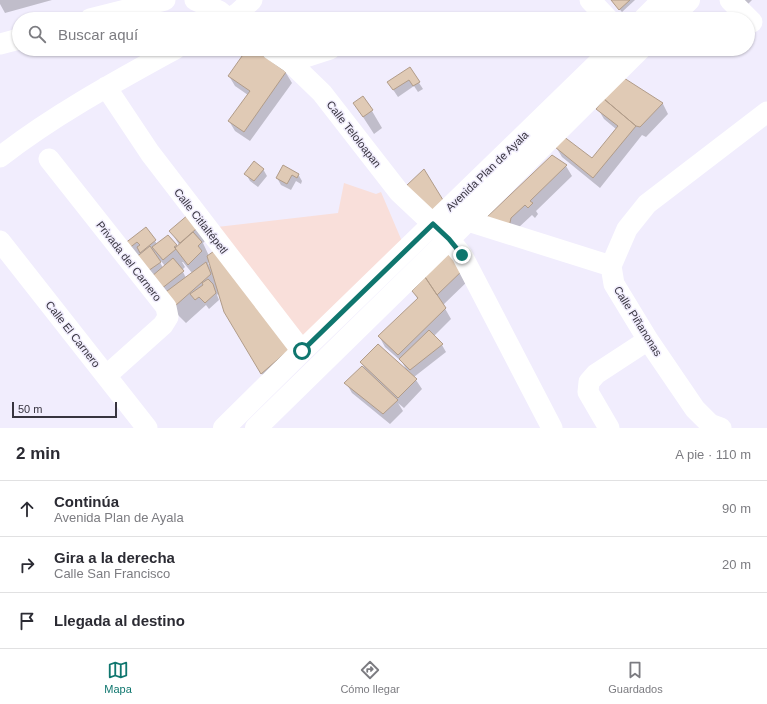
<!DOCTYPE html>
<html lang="es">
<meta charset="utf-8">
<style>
:root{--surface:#fff;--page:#f7f7f7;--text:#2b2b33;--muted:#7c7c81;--line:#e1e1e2;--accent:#0f766e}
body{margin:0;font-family:Arial,sans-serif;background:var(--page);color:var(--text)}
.scale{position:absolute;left:12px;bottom:10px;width:105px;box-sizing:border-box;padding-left:4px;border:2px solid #37343f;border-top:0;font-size:11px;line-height:14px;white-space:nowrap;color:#37343f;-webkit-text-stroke:3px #f1edfd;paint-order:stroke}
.stop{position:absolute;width:12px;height:12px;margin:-9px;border:3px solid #0f766e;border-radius:50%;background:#fff}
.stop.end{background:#0f766e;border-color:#fff;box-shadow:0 1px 4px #0008}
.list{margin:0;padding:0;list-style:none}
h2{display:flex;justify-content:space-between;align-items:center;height:52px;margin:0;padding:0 16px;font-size:17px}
h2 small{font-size:13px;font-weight:400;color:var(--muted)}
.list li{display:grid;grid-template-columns:26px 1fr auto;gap:12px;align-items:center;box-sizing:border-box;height:56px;padding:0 16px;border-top:1px solid var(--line)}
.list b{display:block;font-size:15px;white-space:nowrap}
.list p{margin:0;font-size:13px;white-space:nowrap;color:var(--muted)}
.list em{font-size:13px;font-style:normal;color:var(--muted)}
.icon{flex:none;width:22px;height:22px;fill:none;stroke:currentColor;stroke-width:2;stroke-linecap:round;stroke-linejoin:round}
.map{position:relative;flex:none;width:767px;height:428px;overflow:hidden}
.search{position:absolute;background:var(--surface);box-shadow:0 1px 3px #0004;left:12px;right:12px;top:12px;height:44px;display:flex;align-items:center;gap:10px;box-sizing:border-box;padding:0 14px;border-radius:22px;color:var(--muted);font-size:15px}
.sheet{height:220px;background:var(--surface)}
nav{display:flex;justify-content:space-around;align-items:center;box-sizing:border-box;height:56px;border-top:1px solid var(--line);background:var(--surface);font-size:11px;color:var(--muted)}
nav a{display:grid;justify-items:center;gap:2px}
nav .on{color:var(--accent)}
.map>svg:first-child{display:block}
</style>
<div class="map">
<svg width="767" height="428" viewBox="0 0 767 428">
<rect width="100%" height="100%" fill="#f1edfd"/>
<path fill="#f9dfda" d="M344 183 376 194 381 192 404 246 304 345 217 227 338 213Z"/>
<path fill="#0003" fill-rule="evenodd" d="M0 0H52L5 13 0 4Z
M611 0H635L622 12Z
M742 0H752L747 5Z
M248 49H253L286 73 292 83 250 141 235 131 229 121 248 95 235 86 229 76Z
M410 69 423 89 418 92 414 86 398 97 388 82Z
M624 79 663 104 668 114 646 137 642 135 600 188 562 157 556 147 592 160 616 129 604 119 598 109Z
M354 103 372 111 382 128 374 134Z
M552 156 566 166 572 176 536 211 538 214 535 218 532 215 517 229 496 233Z
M283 167 298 174 302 181 301 184 296 181 291 190 281 185 277 178Z
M263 169 267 176 258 187 250 181 246 174Z
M189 216 205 241 203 243 209 256 291 348 270 387 225 312 219 293 217 295 219 300 209 309 206 305 186 323 175 312 126 244 146 228 157 244 176 246 177 247 179 245 171 231ZM161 261 165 266 163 268 160 262ZM210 261 211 269 208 263ZM182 262H183L192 273 186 278 182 270 185 267Z
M453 250 471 278 443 305 451 319 434 336 442 345 446 352 414 377 422 389 404 408 398 403 403 411 390 424 352 393 346 383 366 371 361 362 406 369 402 362 385 347 379 336 418 300 413 291Z"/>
<path fill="#e0cab5" stroke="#b19c89" d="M611 0H630L619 10Z
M247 49H254L286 72 244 132 228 121 250 91 228 76Z
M410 67 420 82 413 86 409 80 393 90 387 82Z
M624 78 663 103 640 127 636 126 604 99Z
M363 96 373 110 363 117 353 103Z
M604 99 636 126 593 178 555 147 563 136 592 158 618 126 596 109Z
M552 155 567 165 530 201 533 203 528 208 525 205 511 218 509 227 487 217Z
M254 161 264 169 254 181 244 174Z
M283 165 299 174 297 178 292 175 287 184 276 178Z
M424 169 443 200 429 214 406 186Z
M189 214 196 229 180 243 169 231Z
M146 227 156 240 140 253 137 247 140 245 137 242 128 249 124 244Z
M193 232 202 242 198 246 202 251 188 265 175 248Z
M168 235 177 245 174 247 176 249 163 260 152 247Z
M150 246 161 262 145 273 134 259Z
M453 248 465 268 437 295 425 277Z
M217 249 292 347 261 374 224 312 207 256Z
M173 258 184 271 161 289 151 277Z
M206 262 211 274 175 306 163 294Z
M425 277 446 308 398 355 378 336 418 298 412 291Z
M208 279 213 284 216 293 205 303 199 297 195 300 190 294 203 285 202 283Z
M429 330 443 344 410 370 399 359Z
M378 344 417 379 398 398 360 362Z
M362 366 398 400 383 414 344 383Z"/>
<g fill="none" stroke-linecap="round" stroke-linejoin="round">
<path stroke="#fff" stroke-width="21" d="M195 0 219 11 229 19
M590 0 608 19
M730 0 752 22
M90 19 165 0
M229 19 239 12 252 0
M0 44 19 39
M271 49 290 62 322 93 399 192 449 239 462 255 552 428
M290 62 330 49
M106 87 150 153 302 351
M0 157C54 115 115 82 175 49
M49 159 166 307 168 317 163 325 106 376
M457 210 468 221 611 266
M0 241 147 428
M611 266 627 229 647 204 767 112
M611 266 614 284 648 340 695 409 710 424 721 428
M609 428 588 392 589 382 596 374 648 340"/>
<path stroke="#fff" stroke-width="22" d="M644 19 663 0
M670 19 689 0
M224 428 302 351 613 49
M256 428 449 239 640 49"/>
</g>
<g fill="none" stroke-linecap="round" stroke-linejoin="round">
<path stroke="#0f766e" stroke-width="5" d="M302 351 433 224 449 239 462 255"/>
</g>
<g text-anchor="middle" stroke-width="3" stroke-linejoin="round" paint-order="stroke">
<g font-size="11" fill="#37343f" stroke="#f1edfd">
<text transform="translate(354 134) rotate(52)" y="4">Calle Teloloapan</text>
<text transform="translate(487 171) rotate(-44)" y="4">Avenida Plan de Ayala</text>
<text transform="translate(201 221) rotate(52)" y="4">Calle Citlaltépetl</text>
<text transform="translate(129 261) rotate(52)" y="4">Privada del Carnero</text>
<text transform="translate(638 321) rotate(58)" y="4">Calle Piñanonas</text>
<text transform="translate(73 334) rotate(52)" y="4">Calle El Carnero</text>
</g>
</g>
</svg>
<div class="scale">50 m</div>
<div class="stop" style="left:302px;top:351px"></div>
<div class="stop end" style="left:462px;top:255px"></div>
<div class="search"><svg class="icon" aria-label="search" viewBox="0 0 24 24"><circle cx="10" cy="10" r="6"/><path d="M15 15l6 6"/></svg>Buscar aquí</div>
</div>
<section class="sheet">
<h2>2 min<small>A pie · 110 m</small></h2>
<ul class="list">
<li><svg class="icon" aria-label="ahead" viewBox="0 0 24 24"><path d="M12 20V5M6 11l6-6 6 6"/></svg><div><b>Continúa</b><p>Avenida Plan de Ayala</p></div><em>90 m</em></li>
<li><svg class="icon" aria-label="right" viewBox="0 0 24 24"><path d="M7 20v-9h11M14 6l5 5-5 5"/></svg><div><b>Gira a la derecha</b><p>Calle San Francisco</p></div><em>20 m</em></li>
<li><svg class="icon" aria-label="arrive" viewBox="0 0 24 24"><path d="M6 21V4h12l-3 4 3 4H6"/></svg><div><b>Llegada al destino</b></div></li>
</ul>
</section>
<nav>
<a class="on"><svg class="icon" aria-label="map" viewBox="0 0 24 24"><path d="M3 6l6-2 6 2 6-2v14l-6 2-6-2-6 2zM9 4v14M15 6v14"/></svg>Mapa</a>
<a><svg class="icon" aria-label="directions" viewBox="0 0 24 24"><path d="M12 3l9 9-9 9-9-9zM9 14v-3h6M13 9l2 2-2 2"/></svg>Cómo llegar</a>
<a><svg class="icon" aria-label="saved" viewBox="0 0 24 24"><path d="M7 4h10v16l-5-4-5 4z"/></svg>Guardados</a>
</nav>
